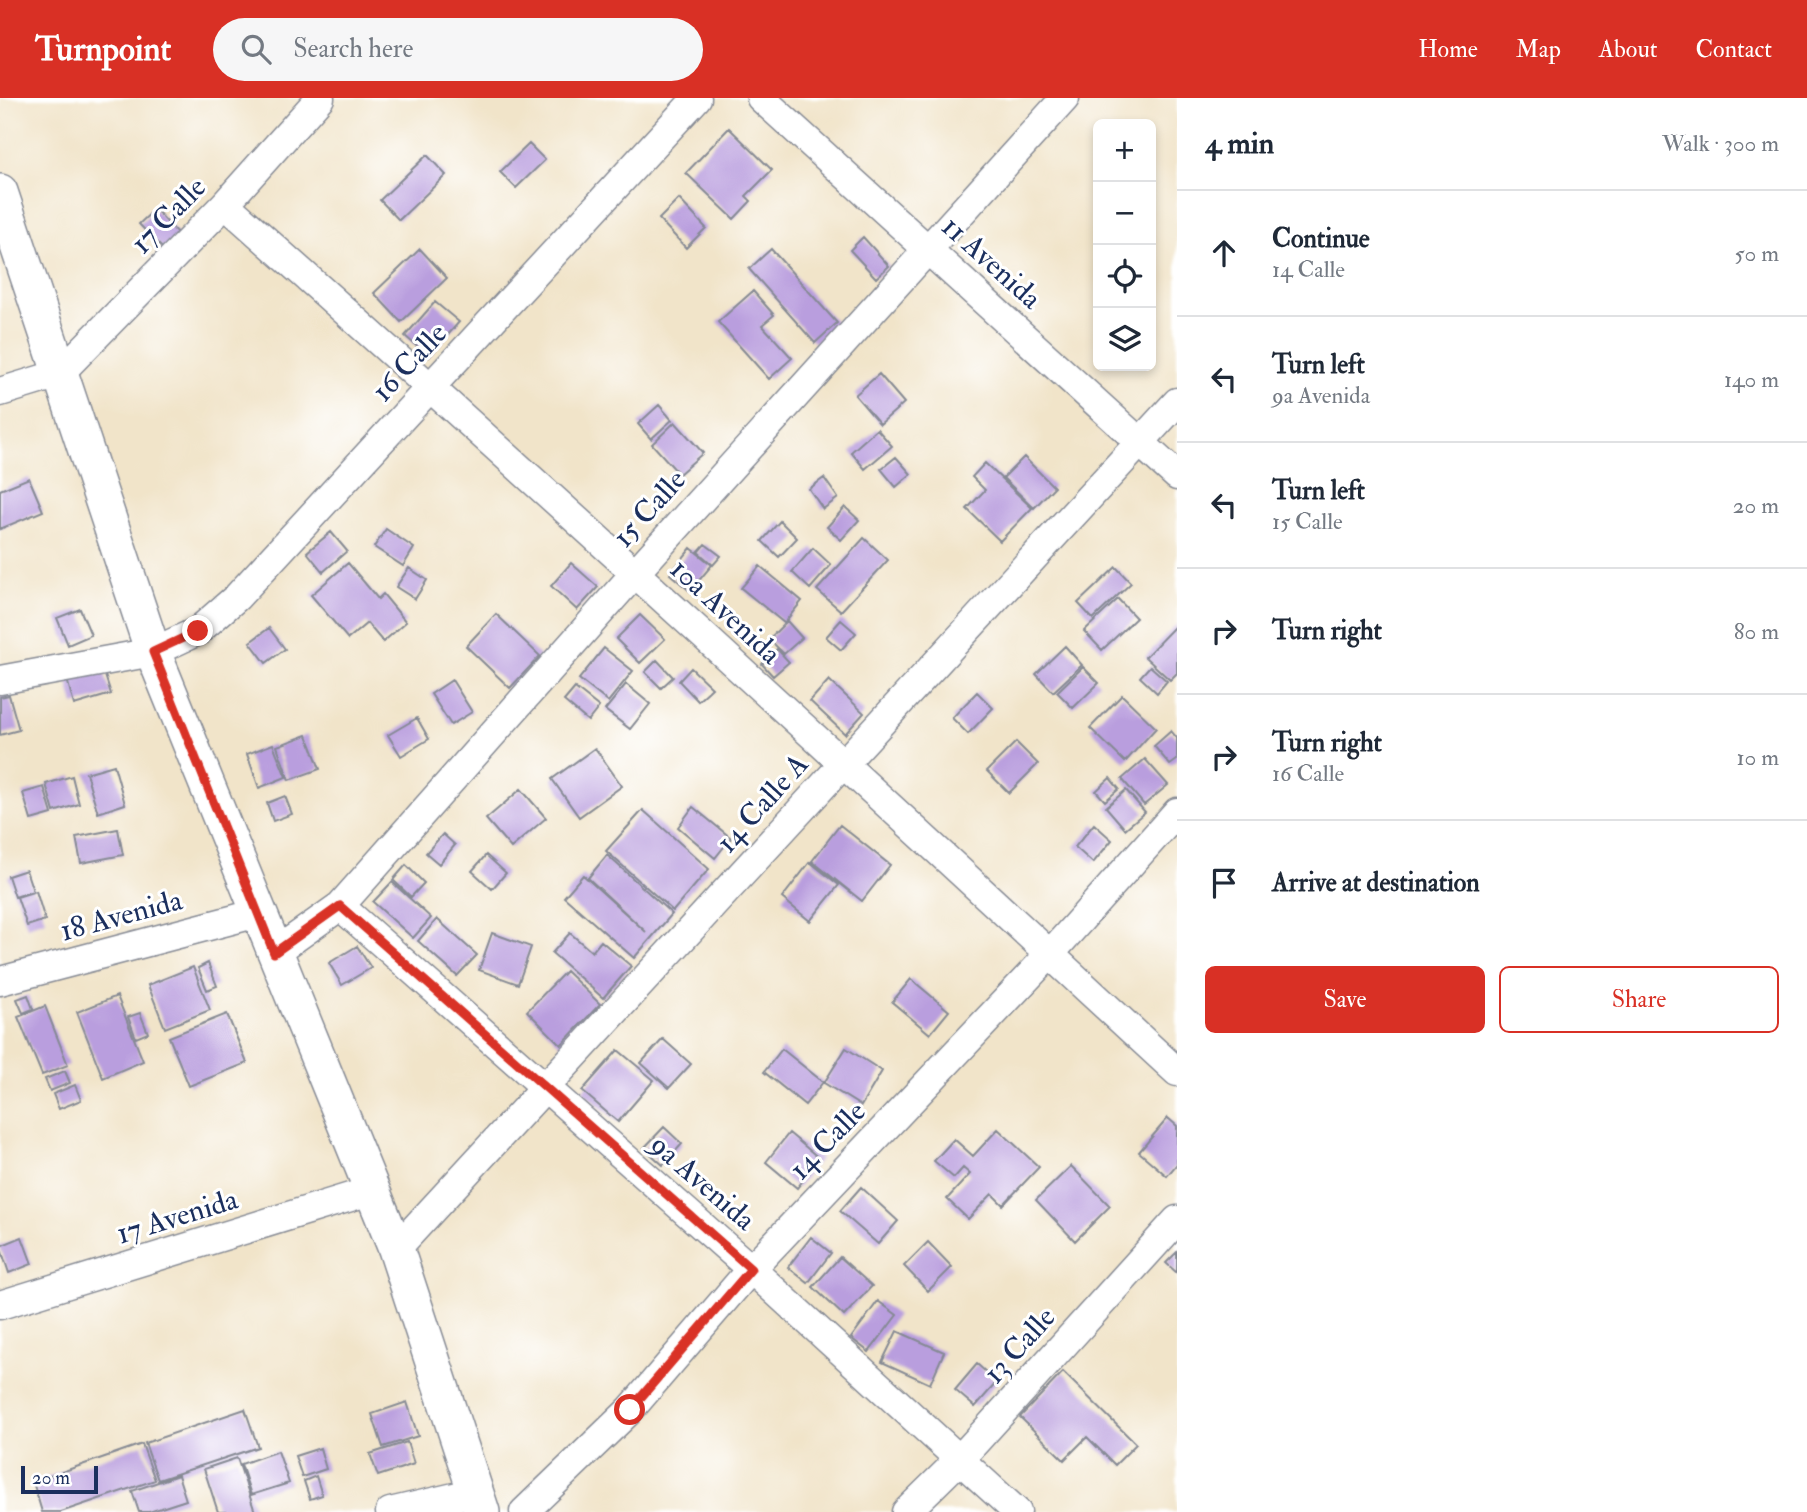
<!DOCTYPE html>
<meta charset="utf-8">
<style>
:root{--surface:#fff;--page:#f6f6f7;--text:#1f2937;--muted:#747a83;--line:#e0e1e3;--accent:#d93025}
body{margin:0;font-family:"IM FELL Double Pica",serif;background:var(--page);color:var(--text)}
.controls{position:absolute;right:21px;top:21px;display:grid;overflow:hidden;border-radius:10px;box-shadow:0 4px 10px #0003}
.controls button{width:63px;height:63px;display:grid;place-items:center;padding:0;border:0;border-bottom:2px solid var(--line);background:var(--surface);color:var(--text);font:35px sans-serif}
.scale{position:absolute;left:21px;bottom:18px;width:77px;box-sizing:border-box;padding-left:7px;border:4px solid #1b2f5e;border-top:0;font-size:19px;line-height:24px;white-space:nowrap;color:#1b2f5e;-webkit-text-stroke:5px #fff;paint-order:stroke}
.stop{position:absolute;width:21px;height:21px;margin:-16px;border:5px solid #d93025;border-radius:50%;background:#fff}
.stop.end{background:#d93025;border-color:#fff;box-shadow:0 2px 7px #0008}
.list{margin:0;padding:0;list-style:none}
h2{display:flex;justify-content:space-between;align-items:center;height:91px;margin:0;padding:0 28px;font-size:30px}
h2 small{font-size:23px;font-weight:400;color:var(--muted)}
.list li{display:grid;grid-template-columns:46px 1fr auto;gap:21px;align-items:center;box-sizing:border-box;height:126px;padding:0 28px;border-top:2px solid var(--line)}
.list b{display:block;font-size:26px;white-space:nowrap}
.list p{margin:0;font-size:23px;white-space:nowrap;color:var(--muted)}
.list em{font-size:23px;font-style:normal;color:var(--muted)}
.actions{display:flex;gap:14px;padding:21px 28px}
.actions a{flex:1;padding:16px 0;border:2px solid var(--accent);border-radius:10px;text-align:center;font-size:24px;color:var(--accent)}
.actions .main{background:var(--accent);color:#fff}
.icon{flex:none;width:38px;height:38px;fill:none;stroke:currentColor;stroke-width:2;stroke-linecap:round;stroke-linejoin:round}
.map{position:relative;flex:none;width:1177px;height:1414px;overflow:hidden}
header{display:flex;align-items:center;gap:42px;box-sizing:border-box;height:98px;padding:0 35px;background:var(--accent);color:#fff}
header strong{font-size:33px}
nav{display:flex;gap:38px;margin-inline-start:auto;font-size:24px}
.search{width:490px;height:63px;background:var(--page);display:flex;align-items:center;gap:18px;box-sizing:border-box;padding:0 24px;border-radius:38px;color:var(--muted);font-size:26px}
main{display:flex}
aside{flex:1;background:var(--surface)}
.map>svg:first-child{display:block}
</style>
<header>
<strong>Turnpoint</strong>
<div class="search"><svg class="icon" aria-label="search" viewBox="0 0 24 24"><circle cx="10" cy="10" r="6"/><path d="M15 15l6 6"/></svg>Search here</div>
<nav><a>Home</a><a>Map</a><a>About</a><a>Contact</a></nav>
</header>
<main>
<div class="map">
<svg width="1177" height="1414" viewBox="0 0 1177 1414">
<rect width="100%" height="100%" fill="#fff"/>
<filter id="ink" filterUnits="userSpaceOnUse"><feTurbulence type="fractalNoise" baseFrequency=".0143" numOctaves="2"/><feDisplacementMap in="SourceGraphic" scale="14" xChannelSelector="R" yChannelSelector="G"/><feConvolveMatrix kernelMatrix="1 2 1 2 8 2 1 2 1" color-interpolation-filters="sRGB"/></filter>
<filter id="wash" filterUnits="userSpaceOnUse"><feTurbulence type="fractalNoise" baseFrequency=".00686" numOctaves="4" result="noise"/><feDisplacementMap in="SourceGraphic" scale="28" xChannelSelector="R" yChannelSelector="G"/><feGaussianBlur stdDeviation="1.57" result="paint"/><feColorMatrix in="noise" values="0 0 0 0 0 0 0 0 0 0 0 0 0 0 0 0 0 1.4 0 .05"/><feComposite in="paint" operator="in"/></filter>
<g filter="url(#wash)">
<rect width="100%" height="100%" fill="#f1e4c9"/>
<g id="blocks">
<path fill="#b99ede" d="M729 30 772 72 746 98 751 103 734 121 686 75Z
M529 46 545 62 516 90 500 74Z
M427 57 446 77 399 122 380 102Z
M679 101 706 130 686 150 659 121Z
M155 111 179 137 164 152 139 126Z
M863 139 889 168 876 180 850 152Z
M420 151 447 180 401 224 374 195Z
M771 151 837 225 815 245 749 171Z
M753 193 774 217 762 227 792 260 769 281 718 224Z
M435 204 459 224 429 259 405 238Z
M879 276 904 305 880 326 855 297Z
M659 307 672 322 651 341 638 326Z
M675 324 703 355 679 376 652 346Z
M877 331 892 348 865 371 851 354Z
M896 359 911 376 896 389 881 371Z
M1024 359 1054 389 1034 410 1003 380Z
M985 365 1032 410 1000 443 967 411 985 392 972 379Z
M29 380 43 413 0 431V392Z
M824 380 838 400 823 411 809 391Z
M845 409 859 422 841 442 827 429Z
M780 423 797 440 779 459 762 443Z
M386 431 414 450 403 468 374 449Z
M331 434 347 453 323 474 307 454Z
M864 440 888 462 841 513 817 492Z
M705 446 721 458 713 467 698 454Z
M691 450 712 467 690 493 670 476Z
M813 450 831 467 810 491 792 474Z
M348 465 378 501 383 496 406 524 383 544 367 525 348 541 311 497Z
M571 465 598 489 577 512 551 488Z
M760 468 802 503 784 525 741 490Z
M1116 469 1131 485 1093 521 1078 505Z
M409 470 427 482 415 501 396 489Z
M1118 501 1136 520 1102 552 1084 533Z
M80 511 91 537 68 547 57 520Z
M496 516 540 558 510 590 466 548Z
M640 517 665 541 640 565 616 541Z
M841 522 856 535 841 552 826 539Z
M787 523 802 540 784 556 769 541Z
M1177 526V575L1170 582 1145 559Z
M269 530 285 551 266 565 250 544Z
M1065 548 1082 567 1053 594 1036 576Z
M604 550 633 573 608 604 579 581Z
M777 551 789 564 773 578 762 566Z
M657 562 673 579 661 590 645 574Z
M1150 568 1167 583 1157 595 1140 579Z
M1083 569 1099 585 1073 610 1057 594Z
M691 570 712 590 698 603 679 583Z
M103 571 111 596 74 607 67 581Z
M452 582 472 614 451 627 431 596Z
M829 582 864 615 845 636 810 603Z
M626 586 650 606 630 631 605 612Z
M575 590 599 609 588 623 564 603Z
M977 594 993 610 968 636 952 620Z
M9 597 19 632 0 637V599Z
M1122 597 1156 630 1125 664 1090 630Z
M417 620 429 641 401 658 388 637Z
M1171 633 1177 640V662L1170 667 1154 648Z
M307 637 320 671 289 682 277 648Z
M1016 644 1038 666 1009 695 987 673Z
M273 646 286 679 259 690 247 656Z
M595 650 622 688 579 719 552 681Z
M1145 661 1168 687 1144 707 1122 681Z
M114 667 125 706 98 715 86 675Z
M72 678 79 706 54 714 46 686Z
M1110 680 1119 691 1105 703 1096 693Z
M44 689 52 716 31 722 23 695Z
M521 691 546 720 511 750 486 721Z
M1126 692 1145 714 1125 731 1106 709Z
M285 698 292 716 273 723 267 705Z
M693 709 731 740 715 760 678 729Z
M643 712 709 771 673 813 606 753Z
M1094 726 1112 742 1093 765 1075 749Z
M840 727 890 767 862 803 812 763Z
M118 731 123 757 81 765 76 739Z
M443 736 455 747 439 766 426 755Z
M486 757 506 775 492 791 472 773Z
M607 757 672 816 634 860 564 799 583 777 646 834 588 780Z
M810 764 839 787 810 823 782 800Z
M406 767 424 785 411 799 393 782Z
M26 772 33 793 15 799 8 778Z
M392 784 431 820 413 840 373 804Z
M36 793 45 822 27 828 17 799Z
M437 821 477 857 457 878 418 843Z
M492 835 531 849 518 886 479 872Z
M570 835 592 854 601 843 631 868 603 900 552 855Z
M357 848 371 870 342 887 329 865Z
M208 865 217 888 207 892 198 870Z
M193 869 210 912 165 930 148 887Z
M566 873 600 906 561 947 527 913Z
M911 881 949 913 930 936 892 904Z
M28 897 33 911 23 915 17 901Z
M117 898 143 963 103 980 77 914Z
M45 908 68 967 42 977 18 919Z
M140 915 148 935 136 940 128 919Z
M227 916 247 965 189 988 169 939Z
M663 941 691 966 669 990 641 965Z
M846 950 882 973 861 1008 824 985Z
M782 951 823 984 805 1007 764 974Z
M618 952 654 982 618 1024 582 993Z
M65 973 70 985 50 993 45 981Z
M75 987 81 1002 59 1011 53 996Z
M1168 1020 1177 1028V1066L1167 1078 1139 1054Z
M664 1029 682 1046 663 1067 644 1050Z
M998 1031 1039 1069 1003 1107 992 1096 968 1121 947 1101 970 1076 963 1070 954 1080 934 1063 954 1041 973 1058Z
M789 1035 820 1061 797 1090 766 1064Z
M1071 1068 1110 1108 1075 1143 1036 1102Z
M861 1089 898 1123 878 1146 840 1113Z
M22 1139 32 1166 9 1175 0 1148Z
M811 1139 831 1155 808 1185 788 1169Z
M928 1144 952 1169 928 1193 904 1168Z
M1177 1154V1175L1166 1165Z
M840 1159 872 1188 844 1218 813 1189Z
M878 1203 897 1217 869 1254 851 1240Z
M897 1233 944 1254 930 1286 882 1264Z
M977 1266 997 1284 975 1309 955 1292Z
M1063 1274 1136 1346 1115 1367 1087 1339 1064 1362 1020 1319Z
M407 1304 418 1338 383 1349 372 1316Z
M245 1311 258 1349 158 1382 145 1345Z
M407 1344 414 1366 378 1378 370 1356Z
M142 1346 155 1382 61 1414H42L33 1384Z
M320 1350 326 1371 302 1379 295 1358Z
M278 1353 289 1385 251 1397 241 1366Z
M237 1360 255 1414H218L204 1371Z
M178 1377 186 1402 149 1414H139L132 1393Z
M316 1378 322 1397 310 1401 304 1383Z"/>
</g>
</g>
<g filter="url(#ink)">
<use href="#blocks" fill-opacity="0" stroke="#868a94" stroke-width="2"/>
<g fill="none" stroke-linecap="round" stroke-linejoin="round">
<defs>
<path id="minor" d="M761 0 1177 378
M225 106C546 391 862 682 1177 974
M0 294 59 276 225 106 320 0
M0 582 153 554 198 533 237 499 697 0
M340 808 751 1171 1017 1414
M274 855 340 808 636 474 1065 0
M0 883 258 815
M396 1151 1177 304
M0 1207 373 1092
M390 1414 476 1394
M524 1414 630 1312 751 1171 1050 856 1177 714
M906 1414 959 1362 1177 1122"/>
<path id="major" d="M0 94 153 554 396 1151 482 1414"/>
</defs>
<use href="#minor" stroke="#868a94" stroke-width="31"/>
<use href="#major" stroke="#868a94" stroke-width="38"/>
<use href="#minor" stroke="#fff" stroke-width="28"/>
<use href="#major" stroke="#fff" stroke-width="35"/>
</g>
</g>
<g fill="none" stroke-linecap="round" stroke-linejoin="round" filter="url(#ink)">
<path stroke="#d93025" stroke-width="9" d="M198 533 153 554 274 855 340 808 751 1171 630 1312"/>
</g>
<g text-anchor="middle" stroke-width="6" stroke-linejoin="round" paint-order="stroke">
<g font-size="30" fill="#1b2f5e" stroke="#fff">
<text transform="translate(168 117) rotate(-46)" y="10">17 Calle</text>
<text transform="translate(992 164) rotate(42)" y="10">11 Avenida</text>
<text transform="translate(409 264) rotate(-47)" y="10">16 Calle</text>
<text transform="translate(649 410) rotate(-48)" y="10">15 Calle</text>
<text transform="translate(726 513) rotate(43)" y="10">10a Avenida</text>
<text transform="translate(762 705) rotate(-48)" y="10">14 Calle A</text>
<text transform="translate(121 817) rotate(-15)" y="10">18 Avenida</text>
<text transform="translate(827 1042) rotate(-46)" y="10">14 Calle</text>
<text transform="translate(703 1084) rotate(41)" y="10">9a Avenida</text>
<text transform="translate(177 1118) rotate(-17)" y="10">17 Avenida</text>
<text transform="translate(1019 1247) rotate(-48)" y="10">13 Calle</text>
</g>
</g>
</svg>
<div class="controls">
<button>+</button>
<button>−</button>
<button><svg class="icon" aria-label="locate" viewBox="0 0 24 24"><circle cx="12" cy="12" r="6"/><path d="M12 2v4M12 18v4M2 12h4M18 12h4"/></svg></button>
<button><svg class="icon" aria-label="layers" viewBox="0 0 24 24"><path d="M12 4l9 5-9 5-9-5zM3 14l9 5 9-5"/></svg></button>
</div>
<div class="scale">20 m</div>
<div class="stop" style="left:630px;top:1312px"></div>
<div class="stop end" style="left:198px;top:533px"></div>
</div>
<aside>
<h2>4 min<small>Walk · 300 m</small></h2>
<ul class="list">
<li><svg class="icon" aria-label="ahead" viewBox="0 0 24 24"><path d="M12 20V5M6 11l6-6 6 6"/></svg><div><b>Continue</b><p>14 Calle</p></div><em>50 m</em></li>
<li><svg class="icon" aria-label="left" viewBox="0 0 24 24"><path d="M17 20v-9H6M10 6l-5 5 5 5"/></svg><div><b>Turn left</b><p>9a Avenida</p></div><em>140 m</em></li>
<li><svg class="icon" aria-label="left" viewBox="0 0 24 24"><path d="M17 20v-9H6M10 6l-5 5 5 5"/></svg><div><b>Turn left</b><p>15 Calle</p></div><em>20 m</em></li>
<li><svg class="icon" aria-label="right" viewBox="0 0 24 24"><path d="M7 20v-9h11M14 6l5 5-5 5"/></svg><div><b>Turn right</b></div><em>80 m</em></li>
<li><svg class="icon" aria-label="right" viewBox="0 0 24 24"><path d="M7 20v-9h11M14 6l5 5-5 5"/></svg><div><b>Turn right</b><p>16 Calle</p></div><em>10 m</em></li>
<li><svg class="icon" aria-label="arrive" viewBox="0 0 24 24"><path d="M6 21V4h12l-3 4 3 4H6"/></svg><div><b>Arrive at destination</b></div></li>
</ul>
<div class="actions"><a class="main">Save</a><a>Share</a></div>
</aside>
</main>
